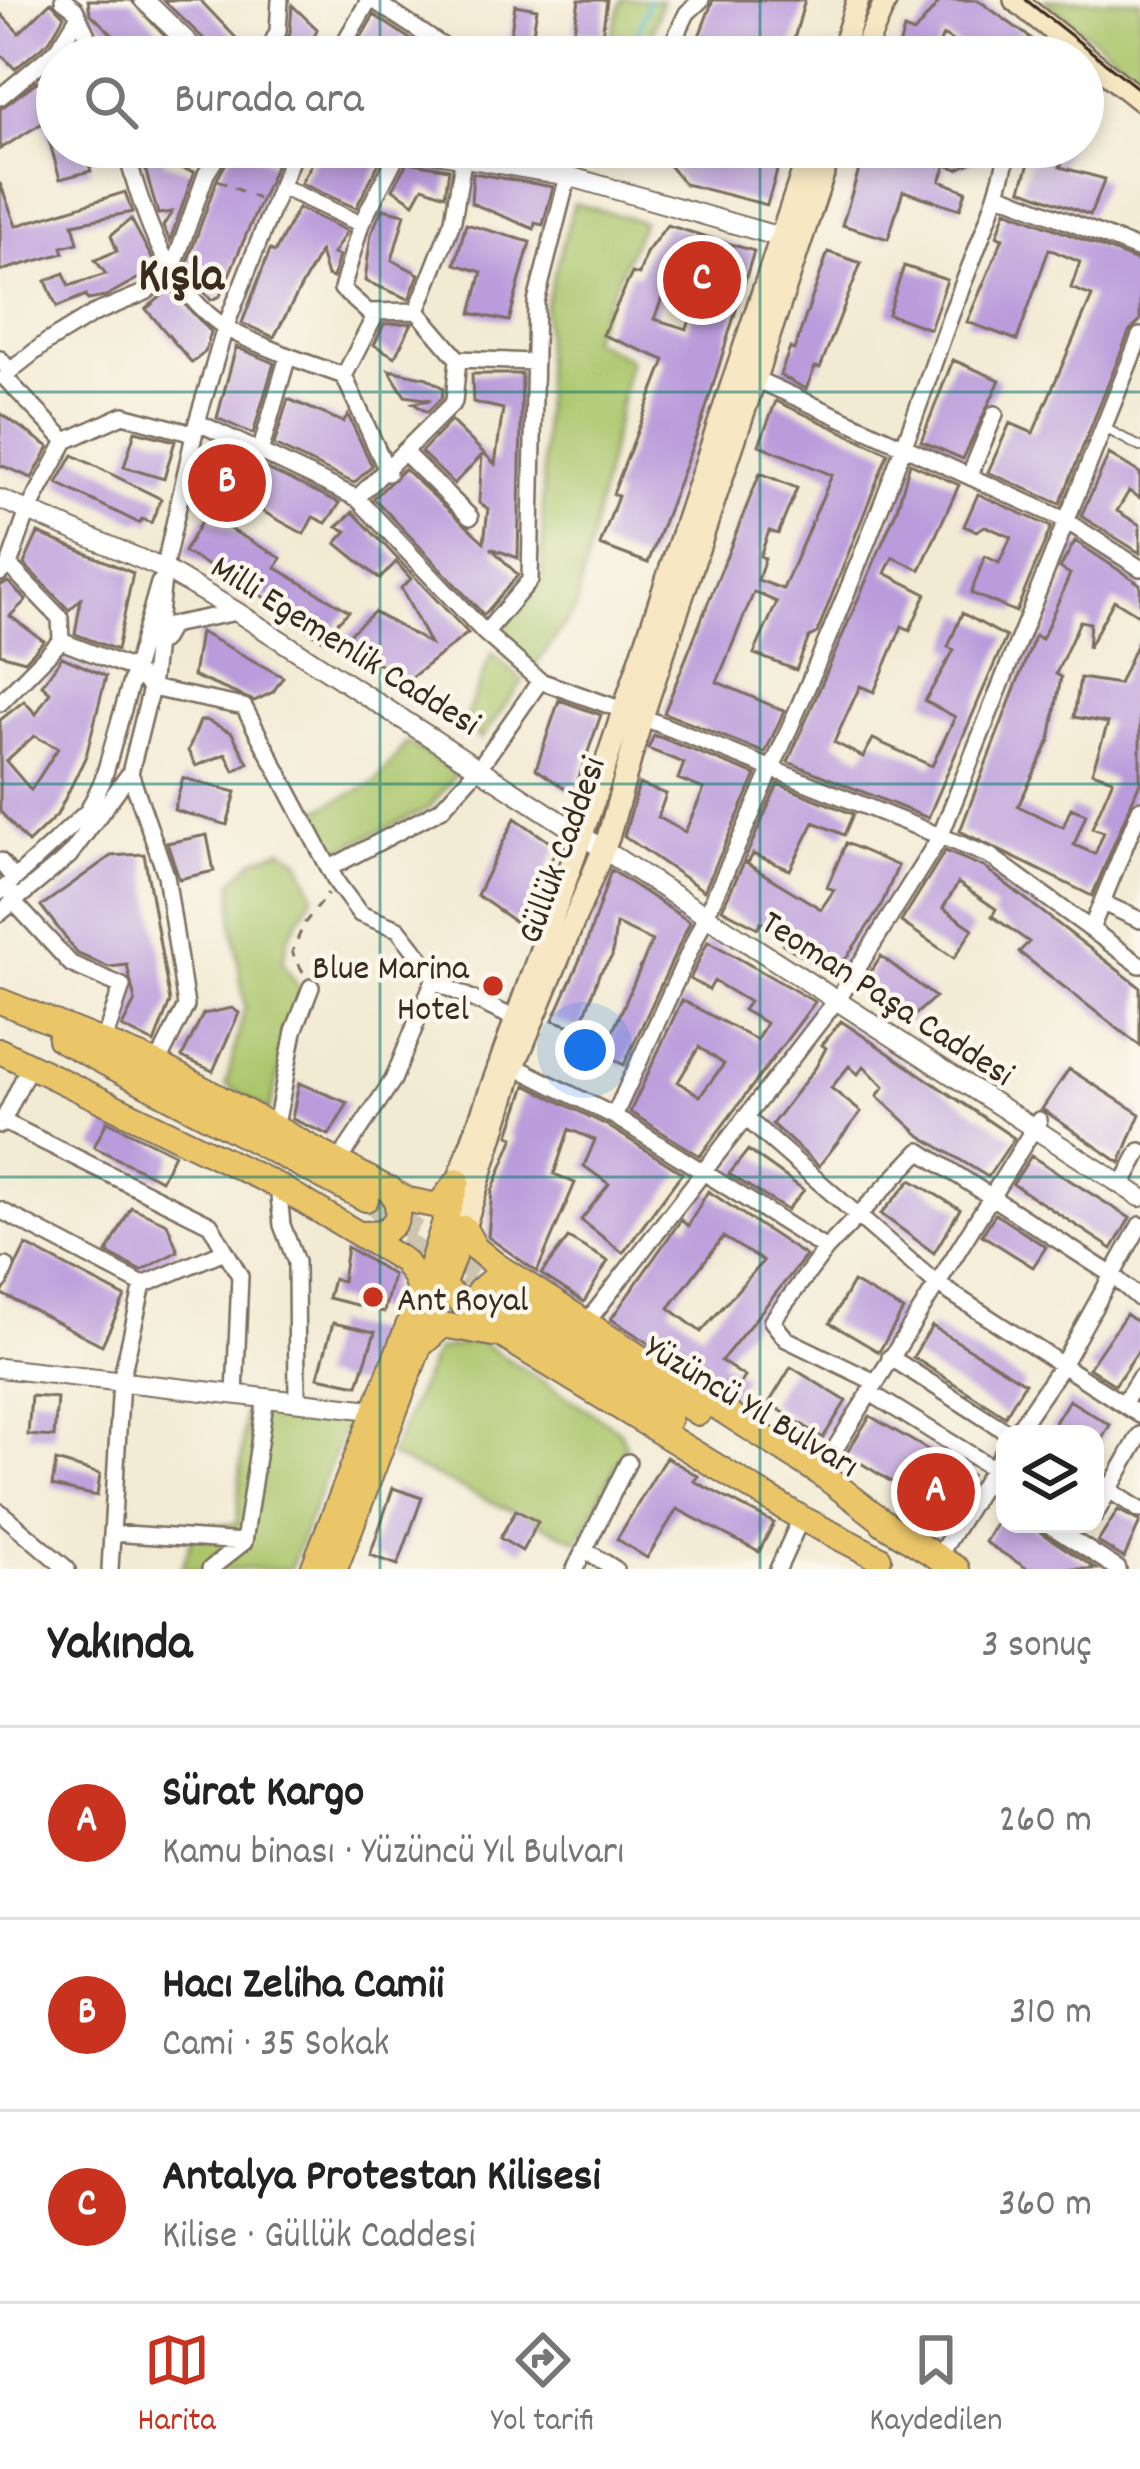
<!DOCTYPE html>
<html lang="tr">
<meta charset="utf-8">
<style>
:root{--surface:#fff;--page:#f2f2f2;--text:#222;--muted:#767676;--line:#e0e0e0;--accent:#c8321e}
body{margin:0;font-family:Dekko,sans-serif;background:var(--page);color:var(--text)}
.controls{position:absolute;right:36px;bottom:36px;display:grid;overflow:hidden;border-radius:24px;box-shadow:0 6px 18px #0003}
.controls button{width:108px;height:108px;display:grid;place-items:center;padding:0;border:0;border-bottom:3px solid var(--line);background:var(--surface);color:var(--text);font:60px sans-serif}
.you{position:absolute;left:585px;top:1050px;width:42px;height:42px;margin:-30px;border:9px solid #fff;border-radius:50%;background:#1a73e8;box-shadow:0 0 0 18px #1a73e833}
.badge{display:grid;place-items:center;width:78px;height:78px;border-radius:50%;background:var(--accent);color:#fff;font-size:39px;font-weight:700}
.pin{position:absolute;translate:-50% -50%;border:6px solid #fff;box-shadow:0 3px 12px #0006}
.list{margin:0;padding:0;list-style:none}
h2{display:flex;justify-content:space-between;align-items:center;height:156px;margin:0;padding:0 48px;font-size:51px}
h2 small{font-size:39px;font-weight:400;color:var(--muted)}
.list li{display:grid;grid-template-columns:78px 1fr auto;gap:36px;align-items:center;box-sizing:border-box;height:192px;padding:0 48px;border-top:3px solid var(--line)}
.list b{display:block;font-size:45px;white-space:nowrap}
.list p{margin:0;font-size:39px;white-space:nowrap;color:var(--muted)}
.list em{font-size:39px;font-style:normal;color:var(--muted)}
.icon{flex:none;width:66px;height:66px;fill:none;stroke:currentColor;stroke-width:2;stroke-linecap:round;stroke-linejoin:round}
.map{position:relative;flex:none;width:1140px;height:1569px;overflow:hidden}
.search{position:absolute;background:var(--surface);box-shadow:0 6px 18px #0003;left:36px;right:36px;top:36px;height:132px;display:flex;align-items:center;gap:30px;box-sizing:border-box;padding:0 42px;border-radius:66px;color:var(--muted);font-size:45px}
.sheet{height:732px;background:var(--surface)}
nav{display:flex;justify-content:space-around;align-items:center;box-sizing:border-box;height:168px;border-top:3px solid var(--line);background:var(--surface);font-size:33px;color:var(--muted)}
nav a{display:grid;justify-items:center;gap:6px}
nav .on{color:var(--accent)}
.map>svg:first-child{display:block}
</style>
<div class="map">
<svg width="1140" height="1569" viewBox="0 0 1140 1569">
<rect width="100%" height="100%" fill="#fbf7ec"/>
<filter id="ink" filterUnits="userSpaceOnUse"><feTurbulence type="fractalNoise" baseFrequency=".00833" numOctaves="2"/><feDisplacementMap in="SourceGraphic" scale="24" xChannelSelector="R" yChannelSelector="G"/><feConvolveMatrix kernelMatrix="1 2 1 2 8 2 1 2 1" color-interpolation-filters="sRGB"/></filter>
<filter id="wash" filterUnits="userSpaceOnUse"><feTurbulence type="fractalNoise" baseFrequency=".004" numOctaves="4" result="noise"/><feDisplacementMap in="SourceGraphic" scale="48" xChannelSelector="R" yChannelSelector="G"/><feGaussianBlur stdDeviation="2.7" result="paint"/><feColorMatrix in="noise" values="0 0 0 0 0 0 0 0 0 0 0 0 0 0 0 0 0 1.4 0 .05"/><feComposite in="paint" operator="in"/></filter>
<g filter="url(#wash)">
<rect width="100%" height="100%" fill="#f2ebd4"/>
<path fill="#abc66c" stroke="#737845" stroke-width="3" d="M622 0H662L645 57H605Z
M1044 0H1140V75Z
M574 203 643 222 590 339 630 359 576 609 535 666 500 632 542 577 545 307Z
M492 653 523 681 481 739 464 722Z
M407 742 456 774 429 808 336 851 314 812 376 782Z
M283 849 299 860 314 894 288 938 283 963 301 991 269 1111 226 1085 245 1007 233 926V881L255 859Z
M479 1341 619 1430 626 1445 578 1541 390 1456 436 1350Z
M245 1404 349 1416 290 1569H182L195 1526 237 1524Z"/>
<g fill="none" stroke-linecap="round" stroke-linejoin="round">
<path stroke="#48b7c0" stroke-width="4.5" d="M629 57 649 0
M597 152 599 147"/>
</g>
<g id="blocks">
<path fill="#ba9bdb" fill-rule="evenodd" d="M88 0H131L184 57H117L108 49 117 39 90 13Z
M163 0H200L254 57H223Z
M579 0H607L602 35 574 31Z
M713 0H805L789 57H691Z
M941 0H978L1032 39 1031 57H978L943 35 934 57 898 51 904 29 914 33Z
M51 2 64 16 50 40 15 69 0 53V13L19 33Z
M292 5 317 29 307 57H279L290 33Z
M515 5 537 9 529 56 508 52Z
M374 15 437 57 352 53Z
M38 81 57 101V147H84L91 171 60 179 44 122 0 149V109Z
M139 147H170L163 163 194 172 170 241 163 226 172 212 158 214Z
M235 147 276 165 220 296 211 300 185 269 217 179Z
M321 147H344L381 159 356 208 301 183Z
M653 147H784L767 205 685 184Z
M866 147H981L977 160 958 169 946 165 940 181 966 191 960 209 903 191 888 239 842 225Z
M1034 147H1068L1060 167 1105 179 1090 215 1021 189Z
M407 162 449 169 445 195 423 187 414 203 393 189Z
M473 173 553 187 543 225 535 223 534 229 471 203Z
M0 183 16 226 125 192 132 212 73 224 78 243 62 247 64 253 0 271Z
M298 208 347 231 333 254 339 256 333 278 327 276 320 252 274 337 242 323 270 250 275 252Z
M382 209 405 214 392 260 419 274 409 299 365 281 371 234Z
M1006 210 1140 262V321L1129 332 1060 504 988 472 1010 423 1033 433 1092 296 1071 288 1080 262 1049 249 1017 340 967 322 1003 238 997 236Z
M131 219 157 268 104 297 88 300 86 295 57 307 46 281 64 273 69 286 106 274 95 260 117 251 111 235Z
M466 224 530 242 509 321 471 313 482 272 455 264Z
M667 225 754 251 703 418 648 563 600 545 618 496 613 494 665 360 603 335 632 273 639 275 646 253ZM671 275 691 282 689 289 699 292 687 329 654 319Z
M828 252 861 263 820 368 815 367 806 389 780 375 790 348 794 350Z
M904 266 947 280 930 329 888 314Z
M170 289 211 332 205 352 192 363 146 309Z
M412 323 395 357 374 345 384 324Z
M236 347 274 363 253 434 217 418Z
M953 360 1000 380 963 459 921 441Z
M389 370 427 378 443 388 442 397 427 412 413 403 431 400 405 396Z
M472 374H522L518 558 491 548 518 575 484 615 374 498 404 469 484 542 488 509 479 503 482 455 454 484 421 452 451 421 495 464 503 409 473 402Z
M288 399 343 422 348 415 372 466 354 483 274 445Z
M776 401 888 453 817 633 809 637 796 670 754 654 777 602 754 592 717 682 784 711 765 753 664 713 760 473 797 488 778 534 769 531 760 556 765 558 758 580 783 589 832 475 759 445Z
M0 413 49 447 32 478 0 465Z
M135 431 175 441 164 479 124 467Z
M1109 454 1140 473V498L1129 491 1117 511 1140 525V553L1081 516Z
M73 455 161 499 151 523 142 519 139 523 57 483Z
M910 463 959 485 920 570 893 557 885 573 926 594 910 630 902 626 874 692 860 686 834 742 863 757 873 739 932 766 955 717 925 701 954 650 948 647 962 613 1006 637 928 818 788 762 897 509Z
M213 465 244 468 241 501 210 498Z
M265 468 340 503 326 523 313 517 304 534 251 505Z
M978 494 1051 527 1016 612 971 593 985 556 999 563 1011 537 985 526 976 531 964 526Z
M353 512 468 633 407 681 343 642 339 649 274 611 278 605 184 552 205 515 281 558 276 568 349 611 334 626 345 638 374 612 430 644 401 588 411 579 396 562 380 579 336 543 347 531 337 527Z
M38 533 133 573 117 650 75 634 81 599 69 610 24 564Z
M1075 541 1140 584V616L1114 600 1088 648 1090 623 1080 621 1056 674 1061 677 1050 740 1018 806 1063 827 1071 808 1086 814 1074 845 1095 854 1104 832 1092 828 1113 779 1092 772 1108 723 1074 717 1080 678 1119 684 1140 636V782L1092 896 960 831 1035 636 1042 639 1070 574 1060 568Z
M8 582 26 600 10 616 44 641 25 661 0 654V585Z
M200 632 243 655 283 677 273 692 254 701 193 676Z
M62 657 106 676 86 756 57 815 28 843 0 811V720L24 701 36 714 50 692 42 685ZM34 736 58 748 31 790 6 761Z
M559 700 601 715 573 794 536 769Z
M206 720 232 733 248 763 234 771 226 754 196 766 188 751 200 721Z
M654 735 756 775 704 891 624 836 639 784 666 794 658 817 685 832 704 789 678 779 684 763 648 749Z
M183 778 236 792 227 825 174 810Z
M778 784 853 814 844 835 814 822 790 870 753 854 748 863 744 861Z
M515 818 557 847 521 926 477 895Z
M207 835 214 871 179 879 167 843Z
M846 843 898 866 880 908 834 976 783 944 787 938 761 922 758 928 722 909 744 862 821 909 834 890 827 887Z
M945 851 984 867 1140 987V1046L1019 952 1029 942 992 916 996 909 958 883 943 908 973 929 954 958 901 922Z
M144 854 170 1002 154 1043 122 1027 135 1001 127 965 109 967 78 954 41 906 111 856Z
M611 870 690 922 624 1065 603 1054 652 941 616 924 612 957 599 974 580 1029 553 1020 585 948Z
M708 941 815 1002 700 1156 630 1112 682 1000 757 1040 766 1023 743 1010 749 1002 714 981 709 990 690 979ZM699 1047 724 1064 700 1096 678 1082Z
M881 956 935 997 906 1023 866 978Z
M232 1008 239 1013 213 1071 182 1057 203 1014Z
M841 1021 1014 1138 988 1177 921 1136 877 1096 884 1087 864 1066 858 1074 849 1066 831 1088 861 1112 819 1166 772 1124 816 1067 826 1048 822 1045Z
M1069 1069 1140 1114 1120 1163 1042 1109Z
M299 1083 348 1103 329 1135 292 1119Z
M526 1085 608 1126 682 1173 623 1253 581 1220 609 1184 584 1166 595 1140 569 1129 554 1174 575 1183 537 1272 488 1237 492 1191 514 1137 509 1135Z
M107 1121 174 1154 161 1180 94 1147Z
M748 1150 804 1190 787 1210 729 1174Z
M1031 1156 1130 1218 1112 1249 1013 1184Z
M911 1180 960 1209 934 1253 881 1214Z
M708 1191 806 1256 721 1361 745 1377 732 1397 611 1319 681 1220 688 1226ZM723 1237 763 1261 701 1332 669 1308Z
M131 1207 167 1223 178 1251 141 1271 107 1253Z
M995 1214 1046 1247 1033 1267 982 1235Z
M568 1238 608 1261 584 1302 541 1274Z
M26 1245 125 1297 102 1345 2 1294Z
M347 1247 393 1275 384 1312 328 1298 333 1279 342 1281Z
M853 1282 903 1310 879 1352 830 1323Z
M1126 1314 1140 1324V1348L1115 1385 1089 1368Z
M333 1323 375 1332 358 1385 318 1377Z
M932 1326 1025 1383 1005 1416 913 1357Z
M791 1367 846 1401 823 1438 769 1403Z
M31 1396 57 1398 54 1437 28 1435Z
M1069 1400 1110 1425 1095 1450V1434H1048Z
M870 1416 971 1475 946 1515 846 1454Z
M666 1457 698 1476 694 1481 774 1523 759 1552 677 1509 647 1558 617 1539Z
M56 1461 100 1474 97 1496 52 1486Z
M393 1488 422 1498 398 1565 370 1555Z
M1005 1509V1524H1028L1096 1569H1028L985 1542Z
M516 1510 538 1522 522 1551 500 1538Z
M1118 1510 1140 1522 1124 1558 1098 1542Z"/>
</g>
</g>
<g filter="url(#ink)">
<use href="#blocks" fill-opacity="0" stroke="#7b6e5e" stroke-width="3"/>
<g fill="none" stroke-linecap="round" stroke-linejoin="round">
<path stroke="#cdc4b0" stroke-width="24" stroke-dasharray="24 12" stroke-linecap="butt" d="M366 1199 507 1291
M371 1221 491 1303"/>
<defs>
<path id="service" d="M1103 427 1140 447"/>
<path id="minor" d="M63 0 75 9 97 57
M373 0 459 57
M266 57 278 31 280 0
M336 57 369 0
M666 57 687 13 701 0
M1043 57 1055 36
M0 97 59 48 78 17
M125 147C142 212 167 292 228 329 246 340 269 347 288 356
M464 155 453 220 417 311 458 359 533 362
M284 188 361 224 342 289 368 312 417 311
M999 194 1140 250
M361 224 401 147
M0 359 10 371 5 378 66 441
M10 371 47 342 93 314 146 292 172 271 206 174 223 147
M344 376 388 473
M758 380 1063 519 1140 568
M197 422 357 498 485 633 540 681 620 709
M66 441 123 415 194 434
M260 452 288 356 344 376 377 312
M406 454 470 517
M970 475 995 414
M357 498 454 402 458 359
M9 565 60 618 61 641
M0 573 9 565 28 511 66 441
M485 633 530 580 536 302 568 176
M162 641 171 625 237 612
M0 703 61 641 133 669 151 688 244 707 337 883 360 914 398 929 442 985 514 1018
M642 717 990 856 1140 965
M130 773 166 875 186 1006 157 1064
M0 861 14 879
M332 867 441 809 481 765 540 681
M0 892 88 811 103 780 159 583
M13 894V901L71 964 122 986 104 1041
M1105 904 1140 920
M0 913 69 856 130 773 151 688 164 569 197 422 225 328 296 147
M1091 929 1140 809
M514 1066 614 1116 826 1249
M614 1116C730 864 850 608 940 345 963 278 995 215 1009 147
M747 1119 934 1282 1062 1365 1015 1434
M0 1120 210 1224 240 1276 235 1395
M1 1125 30 1065
M276 1125 294 1031 311 987
M340 1159 393 1080 435 977
M1122 1185 1140 1151
M278 1186 282 1225 296 1262 297 1400
M0 1210 143 1285
M1140 1225 1062 1365 1140 1415
M0 1281 6 1266
M587 1322 842 993 940 837 1140 336
M890 1357 1010 1434
M875 1382 786 1339 772 1321 826 1249 920 1151 1112 1275 1140 1299
M869 1392 992 1468
M1123 1404 1140 1377
M820 1473 1039 1120
M1095 1481 1140 1510
M985 1483 1005 1496
M0 1512 67 1569
M1095 1515 1140 1435
M1048 1524 1118 1569
M112 1533 244 1542
M585 1550 615 1569
M938 1557 1005 1449
M110 1569 121 1380 143 1285 222 1252
M210 1569 244 1542 266 1397
M575 1569 628 1462
M778 1569 801 1518"/>
<path id="tertiary" d="M144 0 203 57
M402 147 568 176 794 241
M0 499 164 569 237 612 1140 1197
M0 1368 372 1410"/>
<path id="secondary" d="M1015 0 1140 100
M840 57 858 0
M861 57 886 0
M458 1181 583 832 811 147
M464 1228 514 1066 608 838 642 717 832 147"/>
<path id="primary" d="M0 1001 157 1064 408 1200 438 1206 458 1181
M60 1039 366 1199
M0 1051 278 1186 404 1261 416 1279 419 1298
M464 1228 475 1248 496 1265 820 1473 897 1532
M361 1234C392 1235 408 1218 390 1189
M428 1275 503 1336 801 1518 879 1558
M514 1295 698 1413
M502 1311 669 1419
M490 1321 477 1302 479 1291 494 1278 518 1282
M423 1343 443 1325 493 1334
M883 1523 957 1569
M313 1569 428 1275 455 1189
M335 1569 464 1228"/>
</defs>
<use href="#service" stroke="#7b6e5e" stroke-width="12"/>
<use href="#minor" stroke="#7b6e5e" stroke-width="20"/>
<use href="#tertiary" stroke="#7b6e5e" stroke-width="22"/>
<use href="#secondary" stroke="#7b6e5e" stroke-width="26"/>
<use href="#primary" stroke="#7b6e5e" stroke-width="28"/>
<path stroke="#7b6e5e" stroke-width="3" stroke-dasharray="9 9" stroke-linecap="butt" d="M218 180 258 199
M303 972 292 952 304 924 328 893"/>
<use href="#service" stroke="#fff" stroke-width="8"/>
<use href="#minor" stroke="#fff" stroke-width="15"/>
<use href="#tertiary" stroke="#fff" stroke-width="18"/>
<use href="#secondary" stroke="#f7e8c3" stroke-width="21"/>
<use href="#primary" stroke="#ebc669" stroke-width="24"/>
<path stroke="#3b2a1e" stroke-width="3" d="M1026 0 1140 90"/>
</g>
</g>
<path fill="none" stroke="#0f766e" stroke-width="3" stroke-opacity="0.55" d="M380 0V57M760 0V57M380 147V1569M760 147V1569M0 392H1140M0 784H1140M0 1177H1140"/>
<g fill="#c8321e" stroke="#fbf7ec" stroke-width="4.5">
<circle cx="493" cy="986" r="12"/>
<circle cx="373" cy="1297" r="12"/>
</g>
<g text-anchor="middle" stroke-width="9" stroke-linejoin="round" paint-order="stroke">
<g font-size="36" fill="#3b2a1e" stroke="#fbf7ec">
<text transform="translate(347 643) rotate(32)" y="13">Milli Egemenlik Caddesi</text>
<text transform="translate(559 849) rotate(-70)" y="13">Güllük Caddesi</text>
<text transform="translate(889 996) rotate(33)" y="13">Teoman Paşa Caddesi</text>
<text transform="translate(753 1404) rotate(31)" y="13">Yüzüncü Yıl Bulvarı</text>
</g>
<g font-size="36" fill="#3b2a1e" stroke="#fbf7ec" text-anchor="end">
<text x="469" y="978">Blue Marina<tspan x="469" dy="41">Hotel</tspan></text>
<text x="397" y="1310" text-anchor="start">Ant Royal</text>
</g>
<g font-size="48" font-weight="bold" fill="#3b2a1e" stroke="#fbf7ec">
<text x="181" y="289">Kışla</text>
</g>
</g>
</svg>
<div class="controls">
<button><svg class="icon" aria-label="layers" viewBox="0 0 24 24"><path d="M12 4l9 5-9 5-9-5zM3 14l9 5 9-5"/></svg></button>
</div>
<div class="you"></div>
<div class="pin badge" style="left:936px;top:1492px">A</div>
<div class="pin badge" style="left:227px;top:483px">B</div>
<div class="pin badge" style="left:702px;top:280px">C</div>
<div class="search"><svg class="icon" aria-label="search" viewBox="0 0 24 24"><circle cx="10" cy="10" r="6"/><path d="M15 15l6 6"/></svg>Burada ara</div>
</div>
<section class="sheet">
<h2>Yakında<small>3 sonuç</small></h2>
<ul class="list">
<li><span class="badge">A</span><div><b>Sürat Kargo</b><p>Kamu binası · Yüzüncü Yıl Bulvarı</p></div><em>260 m</em></li>
<li><span class="badge">B</span><div><b>Hacı Zeliha Camii</b><p>Cami · 35 Sokak</p></div><em>310 m</em></li>
<li><span class="badge">C</span><div><b>Antalya Protestan Kilisesi</b><p>Kilise · Güllük Caddesi</p></div><em>360 m</em></li>
</ul>
</section>
<nav>
<a class="on"><svg class="icon" aria-label="map" viewBox="0 0 24 24"><path d="M3 6l6-2 6 2 6-2v14l-6 2-6-2-6 2zM9 4v14M15 6v14"/></svg>Harita</a>
<a><svg class="icon" aria-label="directions" viewBox="0 0 24 24"><path d="M12 3l9 9-9 9-9-9zM9 14v-3h6M13 9l2 2-2 2"/></svg>Yol tarifi</a>
<a><svg class="icon" aria-label="saved" viewBox="0 0 24 24"><path d="M7 4h10v16l-5-4-5 4z"/></svg>Kaydedilen</a>
</nav>
